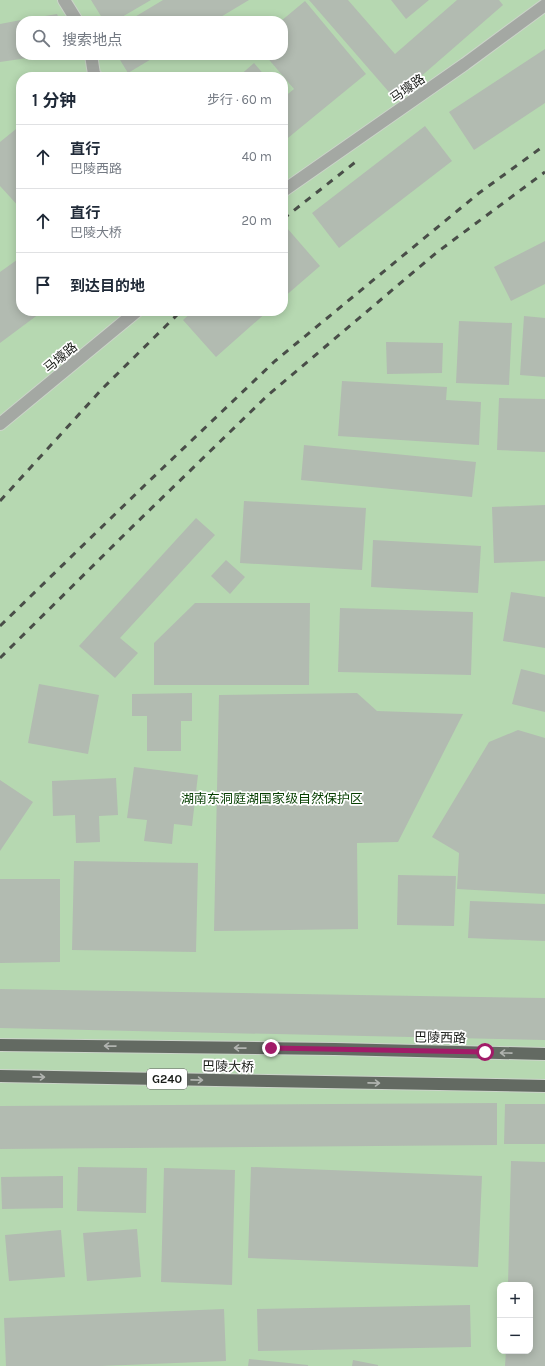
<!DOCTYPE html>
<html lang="zh">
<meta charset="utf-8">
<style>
:root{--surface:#fff;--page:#f2f2f3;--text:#1f2937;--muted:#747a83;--line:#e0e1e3}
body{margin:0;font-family:Karla,"Noto Sans SC",sans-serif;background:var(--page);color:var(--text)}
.controls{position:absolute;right:12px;bottom:12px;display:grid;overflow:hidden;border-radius:8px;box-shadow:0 2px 10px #0003}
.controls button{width:36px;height:36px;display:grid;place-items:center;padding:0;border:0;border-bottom:1px solid var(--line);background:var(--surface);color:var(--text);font:20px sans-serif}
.stop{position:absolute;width:12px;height:12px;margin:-9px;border:3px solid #a11b68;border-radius:50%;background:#fff}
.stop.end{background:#a11b68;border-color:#fff;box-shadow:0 1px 4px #0008}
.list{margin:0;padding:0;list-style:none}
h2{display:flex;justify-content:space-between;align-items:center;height:52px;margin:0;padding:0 16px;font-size:17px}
h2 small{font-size:13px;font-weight:400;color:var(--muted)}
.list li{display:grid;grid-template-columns:26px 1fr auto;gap:12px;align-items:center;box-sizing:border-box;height:64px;padding:0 16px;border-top:1px solid var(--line)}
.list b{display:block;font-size:15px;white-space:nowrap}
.list p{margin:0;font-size:13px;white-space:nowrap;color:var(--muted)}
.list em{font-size:13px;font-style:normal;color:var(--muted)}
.icon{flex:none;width:22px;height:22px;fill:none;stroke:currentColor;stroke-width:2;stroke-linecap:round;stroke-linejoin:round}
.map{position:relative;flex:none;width:545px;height:1366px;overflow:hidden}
.search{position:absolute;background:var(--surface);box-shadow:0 2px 10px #0003;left:16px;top:16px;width:272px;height:44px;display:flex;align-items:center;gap:10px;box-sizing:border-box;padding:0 14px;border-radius:16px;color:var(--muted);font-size:15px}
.panel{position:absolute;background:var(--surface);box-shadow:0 2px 10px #0003;left:16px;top:72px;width:272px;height:244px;border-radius:16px}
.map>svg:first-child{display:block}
</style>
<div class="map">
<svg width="545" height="1366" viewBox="0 0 545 1366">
<rect width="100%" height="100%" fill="#edf7eb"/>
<path fill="#b6d8b1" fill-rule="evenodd" d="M0 0H545V1366H0ZM21 21H283V55H21ZM21 77H283V311H21ZM500 1285H530V1351H500Z"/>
<path fill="#b2bbb1" d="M91 0H151L115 21H104Z
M163 0H249L214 21H128Z
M309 0H348L395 54 457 0H499L503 5 395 99Z
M391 0H429L406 19Z
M305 1 366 74 283 142V98L294 89 265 55H283V21H281Z
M57 14 60 21H22L21 20Z
M21 20V55L41 56 0 62V24Z
M545 49V103L474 150 449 112Z
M117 55H158L128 73Z
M254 63 266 77H238Z
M21 125V209L0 186V142Z
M425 126 452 161 339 248 312 213Z
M287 228 320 266 283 298V232Z
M545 241V284L511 301 494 267Z
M21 257V311H43L0 343V272Z
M193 311H268L216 357 183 320Z
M524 316 545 318V377L520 375Z
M459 321 512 323 509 385 456 383Z
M386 342 443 343 442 373 387 374Z
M342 381 447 387 446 400 481 402 479 445 338 436Z
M499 398 545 399V452L497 450Z
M304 445 476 462 472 497 301 480Z
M244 501 366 508 362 570 240 563Z
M545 505V561L494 563 492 507Z
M196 518 215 535 120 638 138 653 115 678 79 646Z
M373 540 481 546 478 593 371 587Z
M226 560 245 577 230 594 211 576Z
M511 592 545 597V648L503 641Z
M195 603H310L309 685H154V643Z
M340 608 473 612 471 675 338 672Z
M521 669 545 675V712L512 704Z
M39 684 99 695 88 754 28 743Z
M192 693V721H181V751H147V716H132V694Z
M357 693 377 711 463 714 398 842 357 843 358 929 214 931 219 695Z
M518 730 545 738V894L457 889 459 853 432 837 489 742Z
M134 767 198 775 192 826 174 824 172 844 144 841 147 820 127 818Z
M116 778 118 815 99 816 100 842 76 843 75 815 53 816 52 781Z
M0 780 33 802 0 851Z
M74 861 198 863 196 952 72 950Z
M398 875 456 876 454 926 397 925Z
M0 879H60V962L0 963Z
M470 901 545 904V941L468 938Z
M0 989 545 998V1040L0 1028Z
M497 1103V1145L0 1149V1106Z
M505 1104H545V1144H504Z
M511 1161 545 1162V1366H505L506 1351H530V1285H508Z
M78 1167 147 1168 146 1213 77 1211Z
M251 1167 482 1176 478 1267 248 1258Z
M164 1168 235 1170 232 1285 161 1282Z
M63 1176V1208L2 1209 1 1177Z
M137 1229 141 1277 87 1281 83 1233Z
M61 1230 65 1277 9 1281 5 1235Z
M470 1305 471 1347 258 1351 257 1309Z
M224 1309 226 1361 100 1366H6L4 1318Z
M249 1359 308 1365V1366H248Z
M353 1360 378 1365V1366H352Z"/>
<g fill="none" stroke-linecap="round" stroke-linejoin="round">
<defs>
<path id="minor" d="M64 0 77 21
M91 55 94 74 97 77
M283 191 465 64 545 5
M0 424 137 311"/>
<path id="major" d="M0 1045 335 1049 545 1054
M0 1076 545 1086"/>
</defs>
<use href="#minor" stroke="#cbd4c9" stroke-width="14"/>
<use href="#major" stroke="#cbd4c9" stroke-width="14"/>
<use href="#minor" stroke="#a4a8a3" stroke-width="12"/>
<use href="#major" stroke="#636a62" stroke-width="12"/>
<path stroke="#494e48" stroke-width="3" stroke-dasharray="7 7" stroke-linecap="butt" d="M283 219 358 160
M0 501 103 388 181 311
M0 626 145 485 275 361 479 193 545 145
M0 658 128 531 267 396 436 253 545 172"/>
</g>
<defs><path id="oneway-shaft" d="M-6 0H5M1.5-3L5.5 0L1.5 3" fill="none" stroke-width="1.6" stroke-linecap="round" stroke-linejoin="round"/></defs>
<g stroke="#b1b4b0">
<use href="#oneway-shaft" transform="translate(110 1046) rotate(-179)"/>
<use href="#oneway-shaft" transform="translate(240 1048) rotate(-179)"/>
<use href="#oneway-shaft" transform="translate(506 1053) rotate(-179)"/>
<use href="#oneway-shaft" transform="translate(39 1077) rotate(1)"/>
<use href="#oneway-shaft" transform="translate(197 1080) rotate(1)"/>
<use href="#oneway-shaft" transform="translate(374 1083) rotate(1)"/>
</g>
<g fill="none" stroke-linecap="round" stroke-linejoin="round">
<path stroke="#a11b68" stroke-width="5" d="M271 1048 485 1052"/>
</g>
<g text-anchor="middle" stroke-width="3.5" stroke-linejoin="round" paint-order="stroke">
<rect fill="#fff" stroke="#5f615e" stroke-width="1" x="147" y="1069" width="40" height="20" rx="3"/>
<g font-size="12" font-weight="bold" fill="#1a1d19">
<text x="167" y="1083">G240</text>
</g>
<g font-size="13" fill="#1a1d19" stroke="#fff">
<text transform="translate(407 88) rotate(-35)" y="5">马壕路</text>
<text transform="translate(60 357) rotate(-40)" y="5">马壕路</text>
<text transform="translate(440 1037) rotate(1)" y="5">巴陵西路</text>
<text transform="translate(228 1066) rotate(1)" y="5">巴陵大桥</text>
</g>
<g font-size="13" fill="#053e00" stroke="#fff">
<text x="272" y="803">湖南东洞庭湖国家级自然保护区</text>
</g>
</g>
</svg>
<div class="controls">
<button>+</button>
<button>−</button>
</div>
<div class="stop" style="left:485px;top:1052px"></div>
<div class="stop end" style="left:271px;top:1048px"></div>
<div class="search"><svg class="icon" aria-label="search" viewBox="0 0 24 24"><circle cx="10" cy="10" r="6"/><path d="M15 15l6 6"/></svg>搜索地点</div>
<section class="panel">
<h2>1 分钟<small>步行 · 60 m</small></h2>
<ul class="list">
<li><svg class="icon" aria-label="ahead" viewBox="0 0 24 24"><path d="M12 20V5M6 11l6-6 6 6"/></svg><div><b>直行</b><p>巴陵西路</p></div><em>40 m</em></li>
<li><svg class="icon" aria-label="ahead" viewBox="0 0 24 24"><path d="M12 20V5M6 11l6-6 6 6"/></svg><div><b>直行</b><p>巴陵大桥</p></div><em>20 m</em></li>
<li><svg class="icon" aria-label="arrive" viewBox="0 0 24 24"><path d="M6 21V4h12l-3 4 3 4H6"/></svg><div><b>到达目的地</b></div></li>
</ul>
</section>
</div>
